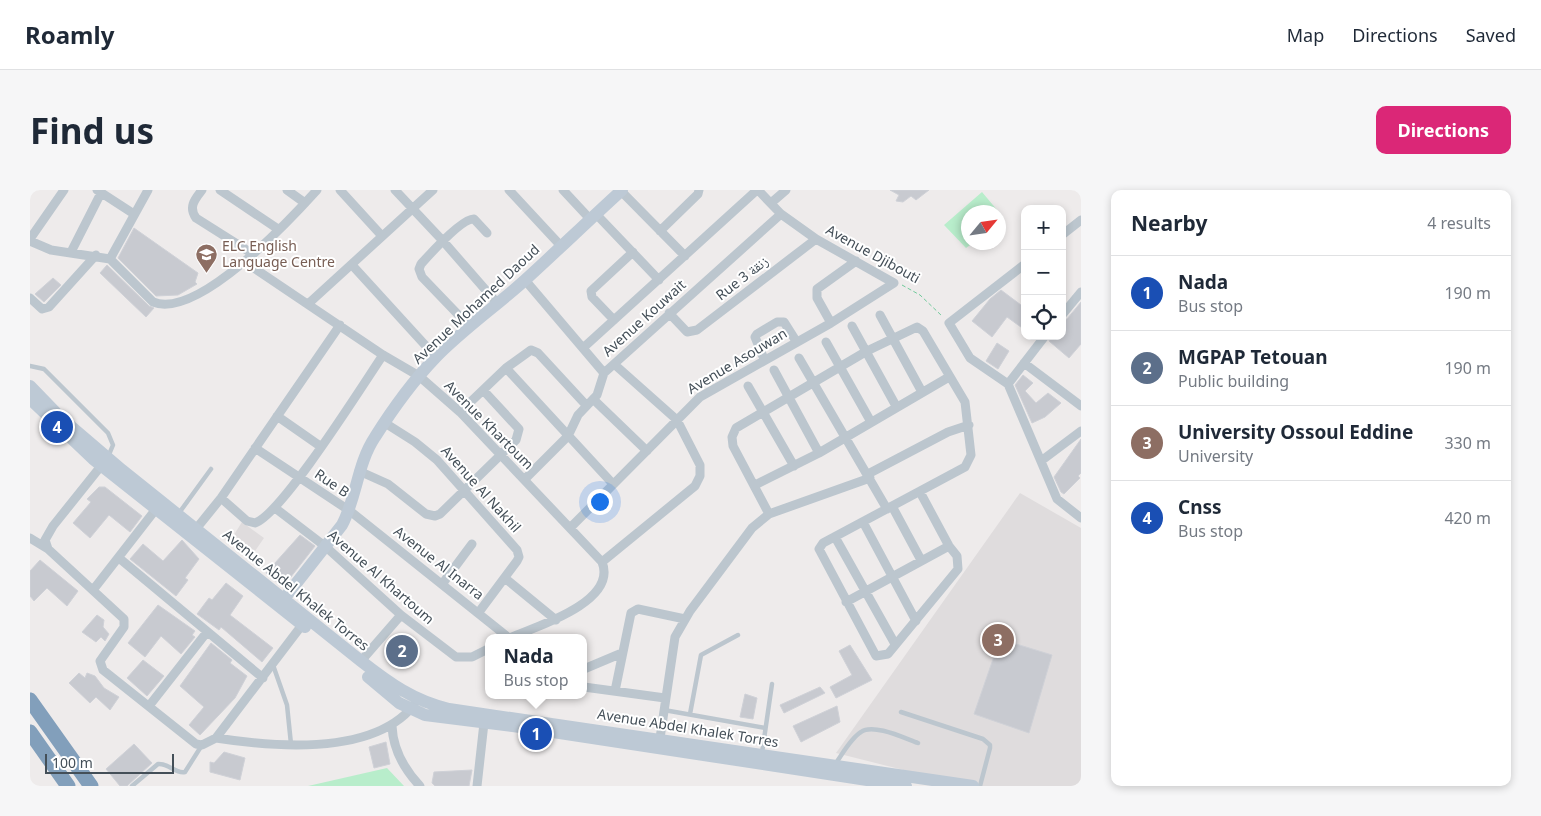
<!DOCTYPE html>
<meta charset="utf-8">
<style>
:root{--surface:#fff;--page:#f6f6f7;--text:#1f2937;--muted:#747a83;--line:#e0e1e3;--accent:#db2777}
body{margin:0;font-family:"Noto Sans","Noto Naskh Arabic",sans-serif;background:var(--page);color:var(--text)}
.controls{position:absolute;right:15px;top:15px;display:grid;overflow:hidden;border-radius:10px;box-shadow:0 2px 8px #0003}
.controls button{width:45px;height:45px;display:grid;place-items:center;padding:0;border:0;border-bottom:1px solid var(--line);background:var(--surface);color:var(--text);font:25px sans-serif}
.compass{position:absolute;left:931px;top:15px;width:45px;height:45px;border-radius:50%;background:var(--surface);box-shadow:0 2px 8px #0003;rotate:61deg}
.scale{position:absolute;left:15px;bottom:12px;width:129px;box-sizing:border-box;padding-left:5px;border:2px solid #444f58;border-top:0;font-size:14px;line-height:18px;white-space:nowrap;color:#444f58;-webkit-text-stroke:4px #fff;paint-order:stroke}
.you{position:absolute;left:569px;top:311px;width:18px;height:18px;margin:-12px;border:4px solid #fff;border-radius:50%;background:#1a73e8;box-shadow:0 0 0 8px #1a73e833}
.badge{display:grid;place-items:center;width:32px;height:32px;border-radius:50%;background:var(--accent);color:#fff;font-size:16px;font-weight:700}
.pin{position:absolute;translate:-50% -50%;border:2px solid #fff;box-shadow:0 1px 5px #0006}
.popup{position:absolute;left:455px;top:444px;width:102px;height:65px;box-sizing:border-box;display:grid;place-content:center;border-radius:10px;background:var(--surface);filter:drop-shadow(0 1px 4px #0005);font-size:16px;white-space:nowrap;color:var(--muted)}
.popup b{font-size:19px;color:var(--text)}
.popup::after{content:'';position:absolute;left:50%;top:100%;margin-left:-10px;border:10px solid transparent;border-top-color:var(--surface)}
.list{margin:0;padding:0;list-style:none}
h2{display:flex;justify-content:space-between;align-items:center;height:65px;margin:0;padding:0 20px;font-size:21px}
h2 small{font-size:16px;font-weight:400;color:var(--muted)}
.list li{display:grid;grid-template-columns:32px 1fr auto;gap:15px;align-items:center;box-sizing:border-box;height:75px;padding:0 20px;border-top:1px solid var(--line)}
.list b{display:block;font-size:19px;white-space:nowrap}
.list p{margin:0;font-size:16px;white-space:nowrap;color:var(--muted)}
.list em{font-size:16px;font-style:normal;color:var(--muted)}
.icon{flex:none;width:28px;height:28px;fill:none;stroke:currentColor;stroke-width:2;stroke-linecap:round;stroke-linejoin:round}
.map{position:relative;flex:none;width:1051px;height:596px;overflow:hidden;border-radius:10px}
header{display:flex;align-items:center;gap:30px;box-sizing:border-box;height:70px;padding:0 25px;background:var(--surface);border-bottom:1px solid var(--line)}
header strong{font-size:24px}
nav{display:flex;gap:28px;margin-inline-start:auto;font-size:18px}
.intro{display:flex;align-items:center;justify-content:space-between;box-sizing:border-box;height:120px;padding:0 30px}
h1{margin:0;font-size:35px}
.button{padding:12px 22px;border-radius:10px;background:var(--accent);color:#fff;font-size:18px;font-weight:700}
main{display:flex;gap:30px;padding:0 30px}
aside{flex:1;background:var(--surface);border-radius:10px;box-shadow:0 2px 8px #0003}
.map>svg:first-child{display:block}
</style>
<header>
<strong>Roamly</strong>
<nav><a>Map</a><a>Directions</a><a>Saved</a></nav>
</header>
<div class="intro"><h1>Find us</h1><a class="button">Directions</a></div>
<main>
<div class="map">
<svg width="1051" height="596" viewBox="0 0 1051 596">
<rect width="100%" height="100%" fill="#eeebeb"/>
<path fill="#dfdcdd" d="M990 303 1051 338V596H937L806 563Z
M212 332 234 348 223 364 202 348Z"/>
<path fill="#b8edcb" d="M952 2 973 27 969 31 968 22H938V52L943 53 936 58 914 35Z
M357 578 374 596H278Z"/>
<path fill="#c8cad0" stroke="#cfd1d7" d="M860 0H899L886 10 881 6 873 12 866 11 869 5Z
M104 38 168 83 165 92 167 94 148 105 126 106 88 68Z
M77 75 119 116 124 118 116 127 70 83Z
M23 88 31 95 14 112 5 104Z
M971 100 995 118V140L977 127 962 147 942 131 960 109Z
M1051 112V154L1039 168 1019 151 1021 146H1032V131L1037 129Z
M967 153 979 161 968 179 956 171Z
M993 185 1003 193 995 201 1006 213 1018 203 1031 213 1015 227 1002 233 985 195Z
M1051 249V283L1048 286 1050 288 1034 304 1031 302 1024 287Z
M69 297H75L112 326 100 342 79 325 60 348 43 333 61 312 57 309Z
M270 345 285 356 253 397 236 383Z
M152 350 169 369 155 388 158 390 146 406 100 369 113 354 133 371Z
M10 370 48 401 37 416 17 398 4 411 0 406V381Z
M196 393 213 406 200 425 243 458 232 472 191 437 189 440 167 424 179 408 182 410Z
M128 415 165 441 162 445 165 447 151 464 131 446 115 467 98 453Z
M67 425 74 430 73 437 79 444 75 451 71 447 66 452 52 442Z
M970 449 1022 465 999 543 944 524Z
M181 453 202 470 200 473 217 486 205 508 170 545 159 535 174 517 150 496Z
M820 455 842 490 806 508 800 497 822 485 809 461Z
M113 470 134 486 117 506 97 488Z
M49 483 55 488 57 483 65 486 74 498 89 507 80 520 66 507 60 513 39 493Z
M790 497 795 503 754 523 750 515Z
M715 504 727 508 723 529 710 527Z
M807 516 810 532 771 552 763 536Z
M356 552 360 574 344 578 339 557Z
M104 554 122 573 97 596H90L76 579Z
M194 562 215 568 210 590 180 582V572L184 573Z
M442 580 439 596H405L402 593 404 582Z"/>
<g fill="none" stroke-linecap="round" stroke-linejoin="round">
<path stroke="#71ca9b" stroke-width="1" stroke-dasharray="4 2.5" stroke-linecap="butt" d="M872 95 890 105 912 126"/>
<path stroke="#bcc6ce" stroke-width="4.5" d="M0 176 14 179 78 243 83 255 78 267
M149 323 181 279
M243 475 257 515 261 554
M634 520 735 538
M871 522 953 549 960 555V558L950 596
M660 524 671 465 708 445
M732 563 742 494
M806 573C813 563 821 548 831 542 843 533 874 548 888 553
M102 596 128 574C139 573 145 584 155 582L172 555"/>
<path stroke="#bcc6ce" stroke-width="9" d="M67 0 104 24
M172 0C165 9 158 17 166 28L223 64
M190 0 248 39
M257 0 275 13
M310 0 352 46
M365 0 413 51 467 113
M479 0 531 56
M533 0 560 29
M591 1 655 66
M741 13 756 0
M566 24 629 90
M630 41 668 4 669 0
M1032 45 1051 30
M0 49 34 0
M0 51 21 60 80 69 123 112C167 130 259 31 287 0
M41 62 71 3
M80 69 118 0
M215 72 353 165 389 186 430 222 572 372C588 412 506 437 479 448
M995 74 919 133 940 168 978 194 1027 309 1051 328
M322 75 406 167
M495 90 574 183
M0 108 12 119 19 117 66 65
M278 114 403 0
M639 123 657 142 667 140 786 49
M850 125 892 202
M1032 125 1051 102
M584 130 562 107 561 101 603 62
M801 133 787 108V99L826 71
M822 136 866 216
M440 137 392 87 389 79 391 74C400 64 432 28 444 29L457 43
M796 152 841 232
M553 158 727 0
M769 168 857 319
M734 169 725 147 727 144 747 132H754L766 151
M994 173 1051 216
M476 178 583 294
M744 180 789 263
M978 194 1015 146
M718 196 764 276
M563 209 617 261
M430 222 476 178 501 160 508 163 556 215
M247 226 290 256
M355 233 385 252 407 270 487 360 489 367 487 371 449 422
M225 258 320 321 479 448
M75 271 23 336 15 350 18 359 94 429V437L70 471 73 480 166 554 172 555 186 548 272 435
M1011 271 1051 241
M329 281 358 294 396 324 405 326 410 324 486 250 489 239 453 200
M838 284 918 242 939 235
M495 289 538 246 548 225 567 205 574 183 751 24
M725 295 789 263 919 187
M191 308 217 331 225 333C252 324 332 196 353 165
M862 316 891 370
M245 318 296 357 371 425 426 467H442L458 459
M739 324 703 256 702 247 706 238 837 161 887 137 893 141 935 212 941 265 935 277 793 353 789 359 846 466 858 464 928 379 927 366 919 356 890 302
M833 332 886 431
M540 338 670 207 801 133 864 93 786 49 751 24 728 0
M166 339 191 308 310 135
M805 347 865 454
M0 348 18 359
M89 368 233 488
M572 372 665 296 670 286V275L647 230 584 174
M476 389 526 430
M413 393 442 354
M63 400 126 319
M816 412 919 356
M331 471 371 425
M554 479 592 463
M554 497 635 508
M585 501 601 423 608 419 655 429
M119 516 177 442
M362 536C363 560 374 579 390 596
M186 548C244 557 343 566 384 515
M629 555 645 447 660 421 722 338 739 324 840 288
M447 596 454 533"/>
<path stroke="#bdc9d5" stroke-width="12" d="M0 196 30 227 92 280 331 471C359 493 384 511 419 519L943 596
M0 209 63 269 275 437
M250 414 312 335C327 307 327 274 345 247 362 220 383 191 405 168 432 140 465 117 494 91 527 61 559 30 592 0
M338 487 369 513 395 525 490 537
M510 540 876 596"/>
<path stroke="#829fbb" stroke-width="15" d="M0 510 61 596
M0 542 38 596"/>
</g>
<defs>
<symbol id="school-pin" viewBox="-11 -11 22 30"><path d="M0 17L-7.5 6A9.5 9.5 0 1 1 7.5 6Z" fill="#8d6e63" stroke="#fff"/><path d="M0-5L7-2L0 1L-7-2ZM-4 1L0 2.5L4 1V4Q0 6-4 4Z" fill="#fff"/></symbol>
</defs>
<g fill-rule="evenodd">
<use href="#school-pin" x="164" y="52" width="25" height="34"/>
</g>
<g text-anchor="middle" stroke-width="4" stroke-linejoin="round" paint-order="stroke">
<g font-size="14" fill="#785e54" stroke="#fff" text-anchor="start">
<text x="192" y="61">ELC English<tspan x="192" dy="16">Language Centre</tspan></text>
</g>
<g font-size="14" fill="#444f58" stroke="#fff">
<text transform="translate(843 64) rotate(29)" y="5">Avenue Djibouti</text>
<text transform="translate(712 88) rotate(-38)" y="5">Rue 3 زنقة</text>
<text transform="translate(446 114) rotate(-43)" y="5">Avenue Mohamed Daoud</text>
<text transform="translate(614 128) rotate(-42)" y="5">Avenue Kouwait</text>
<text transform="translate(707 171) rotate(-31)" y="5">Avenue Asouwan</text>
<text transform="translate(459 235) rotate(45)" y="5">Avenue Khartoum</text>
<text transform="translate(302 293) rotate(34)" y="5">Rue B</text>
<text transform="translate(451 299) rotate(48)" y="5">Avenue Al Nakhil</text>
<text transform="translate(409 373) rotate(38)" y="5">Avenue Al Inarra</text>
<text transform="translate(351 387) rotate(41)" y="5">Avenue Al Khartoum</text>
<text transform="translate(266 400) rotate(39)" y="5">Avenue Abdel Khalek Torres</text>
<text transform="translate(658 538) rotate(9)" y="5">Avenue Abdel Khalek Torres</text>
</g>
</g>
</svg>
<div class="controls">
<button>+</button>
<button>−</button>
<button><svg class="icon" aria-label="locate" viewBox="0 0 24 24"><circle cx="12" cy="12" r="6"/><path d="M12 2v4M12 18v4M2 12h4M18 12h4"/></svg></button>
</div>
<svg class="compass" viewBox="-18 -18 36 36"><path d="M0-13l5 13h-10z" fill="#e53935"/><path d="M0 13l5-13h-10z" fill="#747a83"/></svg>
<div class="scale">100 m</div>
<div class="you"></div>
<div class="pin badge" style="left:506px;top:544px;background:#1a4fb4">1</div>
<div class="popup"><b>Nada</b>Bus stop</div>
<div class="pin badge" style="left:372px;top:461px;background:#5c6f8a">2</div>
<div class="pin badge" style="left:968px;top:450px;background:#8d6e63">3</div>
<div class="pin badge" style="left:27px;top:237px;background:#1a4fb4">4</div>
</div>
<aside>
<h2>Nearby<small>4 results</small></h2>
<ul class="list">
<li><span class="badge" style="background:#1a4fb4">1</span><div><b>Nada</b><p>Bus stop</p></div><em>190 m</em></li>
<li><span class="badge" style="background:#5c6f8a">2</span><div><b>MGPAP Tetouan</b><p>Public building</p></div><em>190 m</em></li>
<li><span class="badge" style="background:#8d6e63">3</span><div><b>University Ossoul Eddine</b><p>University</p></div><em>330 m</em></li>
<li><span class="badge" style="background:#1a4fb4">4</span><div><b>Cnss</b><p>Bus stop</p></div><em>420 m</em></li>
</ul>
</aside>
</main>
